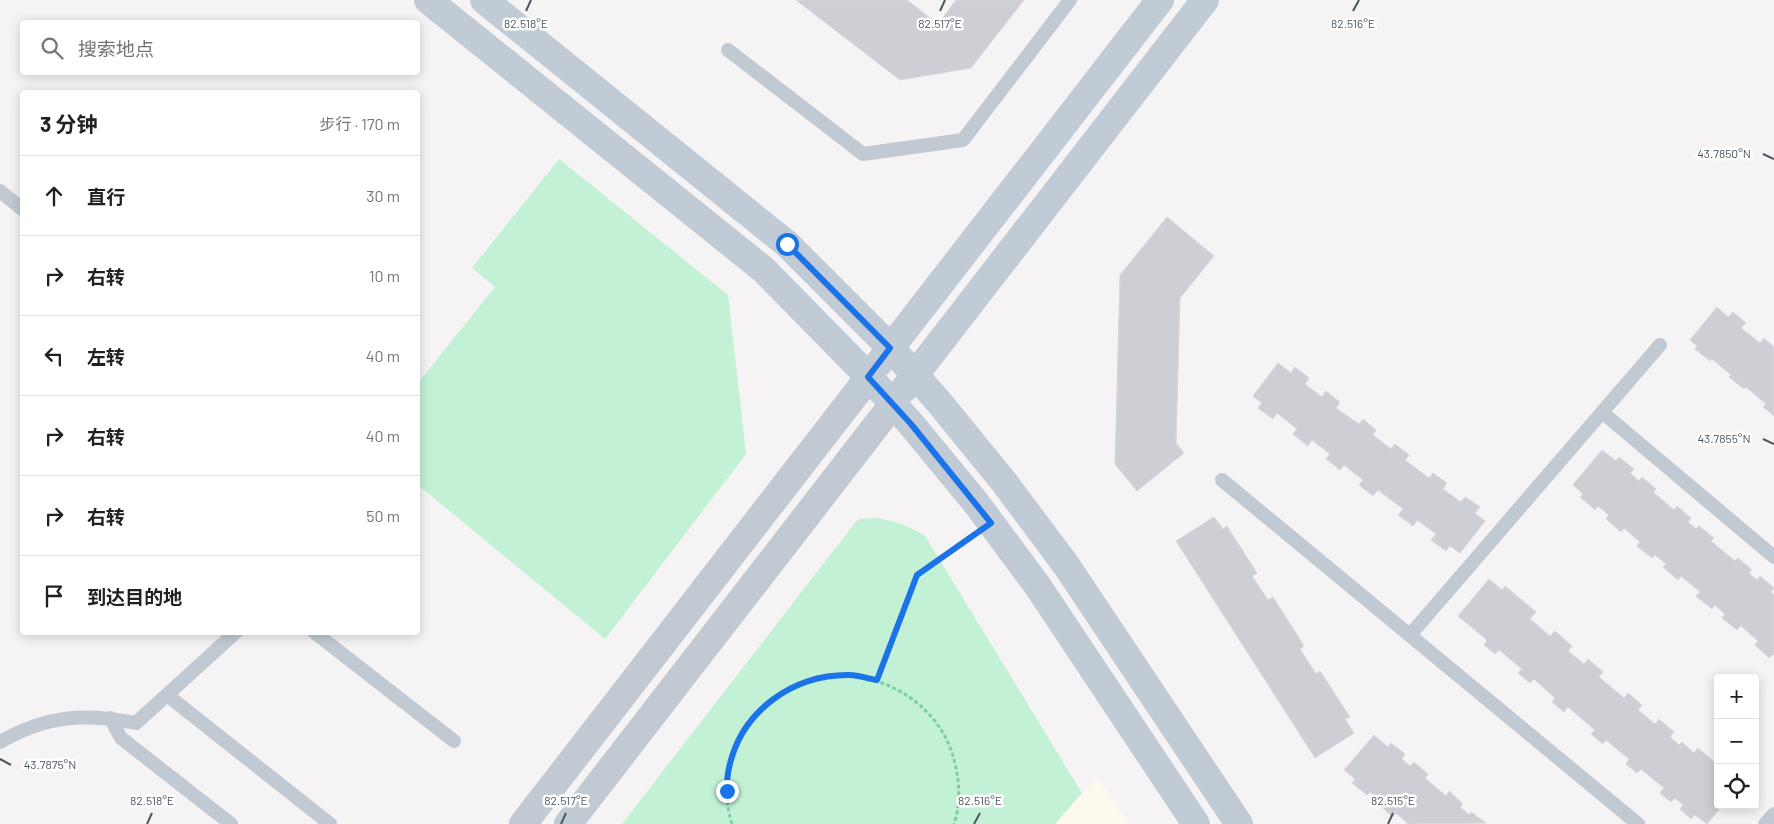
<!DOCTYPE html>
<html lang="zh">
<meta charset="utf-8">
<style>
:root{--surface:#fff;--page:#f2f2f2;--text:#202124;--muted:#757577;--line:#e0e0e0}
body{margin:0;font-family:Barlow,"Noto Sans SC",sans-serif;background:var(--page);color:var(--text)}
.controls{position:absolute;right:15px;bottom:15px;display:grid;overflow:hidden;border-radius:5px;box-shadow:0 2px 12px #0003}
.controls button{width:45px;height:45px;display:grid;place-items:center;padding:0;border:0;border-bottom:1px solid var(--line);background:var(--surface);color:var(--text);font:25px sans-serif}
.stop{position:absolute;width:15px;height:15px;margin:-11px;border:4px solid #1a73e8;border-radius:50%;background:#fff}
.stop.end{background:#1a73e8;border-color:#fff;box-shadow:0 1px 5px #0008}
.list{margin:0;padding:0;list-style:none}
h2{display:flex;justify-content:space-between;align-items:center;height:65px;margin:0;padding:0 20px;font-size:21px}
h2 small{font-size:16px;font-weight:400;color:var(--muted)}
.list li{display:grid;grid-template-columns:32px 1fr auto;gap:15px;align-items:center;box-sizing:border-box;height:80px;padding:0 20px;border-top:1px solid var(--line)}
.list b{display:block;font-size:19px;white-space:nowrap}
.list em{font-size:16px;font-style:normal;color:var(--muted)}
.icon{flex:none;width:28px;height:28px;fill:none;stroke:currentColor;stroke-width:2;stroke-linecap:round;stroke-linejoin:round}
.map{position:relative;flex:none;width:1774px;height:824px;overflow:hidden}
.search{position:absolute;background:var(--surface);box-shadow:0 2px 12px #0003;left:20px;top:20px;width:400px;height:55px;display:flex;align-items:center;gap:12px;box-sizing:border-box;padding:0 18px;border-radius:5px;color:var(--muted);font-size:19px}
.panel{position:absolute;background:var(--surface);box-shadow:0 2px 12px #0003;left:20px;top:90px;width:400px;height:545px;border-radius:5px}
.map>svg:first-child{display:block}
</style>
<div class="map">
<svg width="1774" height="824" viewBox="0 0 1774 824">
<rect width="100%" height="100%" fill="#f5f3f3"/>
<path fill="#fdf9ef" d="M1098 779 1129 824H1055L1082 793Z"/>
<path fill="#c3f1d5" d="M559 159 728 295 746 454 605 639 418 485V383L495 287 472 268Z
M877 518C896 521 909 526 925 536L1082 793 1055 824H622L858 519Z"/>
<path fill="#cdcfd5" stroke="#d7d9de" d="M796 0H907L938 24 956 0H1024L971 68 900 80Z
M1167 217 1214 256 1180 298 1176 443 1184 453 1137 491 1115 464 1120 275Z
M1717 307 1728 317 1733 312 1746 323 1741 328 1760 343 1764 338 1774 347V416L1763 407 1766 404 1746 387 1744 389 1729 377 1731 375 1712 359 1710 361 1695 349 1697 346 1690 340Z
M1278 363 1291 373 1295 367 1309 378 1305 384 1322 397 1326 391 1340 402 1336 408 1359 424 1363 419 1376 430 1373 435 1391 449 1395 444 1409 455 1405 460 1429 478 1433 473 1447 483 1443 489 1461 502 1465 497 1480 507 1475 513 1485 521 1460 553 1450 546 1446 551 1431 540 1436 534 1417 520 1413 526 1398 515 1403 509 1378 490 1373 496 1359 485 1363 480 1344 465 1340 470 1326 459 1330 454 1312 440 1308 446 1293 434 1297 429 1277 413 1273 419 1258 408 1262 403 1253 396Z
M1602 450 1616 461 1619 457 1634 469 1630 473 1639 481 1642 477 1656 489 1653 492 1674 510 1677 506 1691 518 1688 522 1696 529 1699 526 1714 538 1711 541 1735 561 1738 558 1752 570 1749 573 1757 580 1760 576 1774 588 1771 592 1774 595V654L1769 658 1755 645 1758 641 1741 626 1737 630 1722 618 1725 614 1715 605 1712 609 1696 596 1700 592 1681 576 1678 580 1663 567 1666 564 1655 555 1652 558 1637 546 1640 542 1624 528 1621 532 1606 519 1609 515 1598 506 1595 510 1580 497 1583 494 1573 485Z
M1214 517 1223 529 1227 526 1257 573 1252 576 1268 600 1273 597 1304 646 1300 649 1316 674 1320 671 1350 717 1345 719 1354 733 1315 758 1176 541Z
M1489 579 1502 590 1505 586 1536 612 1530 619 1550 636 1555 631 1572 646 1568 651 1584 664 1588 659 1603 672 1599 677 1624 698 1628 693 1642 705 1638 710 1655 724 1659 719 1674 732 1670 737 1679 745 1682 742 1694 753 1698 748 1718 765V805H1723L1707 824 1695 815 1691 819 1680 809 1683 805 1675 798 1671 802 1660 793 1664 788 1641 769 1637 773 1626 764 1629 759 1606 740 1603 744 1591 734 1595 730 1568 707 1564 712 1552 702 1555 698 1534 679 1530 683 1518 673 1522 669 1499 650 1495 654 1484 645 1487 640 1458 616Z
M1374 735 1388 747 1391 743 1405 754 1402 759 1410 766 1414 762 1428 774 1425 778 1446 796 1449 791 1463 804 1460 807 1469 815 1471 812 1486 823 1408 824 1396 813 1393 817 1378 804 1381 801 1370 792 1367 795 1352 783 1355 779 1344 770Z"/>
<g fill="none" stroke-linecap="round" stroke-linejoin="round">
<path stroke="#7ad0a6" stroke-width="3" stroke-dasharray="4 2.5" stroke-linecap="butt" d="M877 680 917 575 967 540
M732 824C699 717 822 634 912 699 930 712 945 731 952 753 959 775 962 801 954 824"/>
<path stroke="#c1cad2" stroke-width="14" d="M728 50 863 154 963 140 1070 0
M0 191 22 209
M1602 412 1774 557
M1222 480 1638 824
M314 632 454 741
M1410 635 1660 345
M167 695 330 824
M110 718 121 738 231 824
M0 742C47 715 84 713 136 723L236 632
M1765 824 1774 814"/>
<path stroke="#c1cad2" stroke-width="28" d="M523 824 869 377
M568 824 893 404"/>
<path stroke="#c1cbd6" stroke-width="28" d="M428 0 764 270 869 377 911 424 976 503 1037 585 1196 824
M484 0 787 244 890 347 938 401 1004 482 1066 565 1239 824
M879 363 1160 0
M904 389 1205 0"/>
</g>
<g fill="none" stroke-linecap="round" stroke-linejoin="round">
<path stroke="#1a73e8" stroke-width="6" d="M727 791C727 783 727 775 729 768 741 711 793 674 850 675 859 675 868 679 877 680L917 575 991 523 911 424 868 377 890 348 787 244"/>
</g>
<path fill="none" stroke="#4a5661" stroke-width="2" d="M526 11 531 0M940 11 945 0M1353 11 1359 0M1763 154 1774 159M1763 439 1774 444M0 759 11 765M147 824 152 813M561 824 566 813M974 824 980 813M1388 824 1393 813"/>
<g font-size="12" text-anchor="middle" fill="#4a5661" stroke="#fff" stroke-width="5" stroke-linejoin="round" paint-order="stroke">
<text x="526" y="28">82.518°E</text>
<text x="1353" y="28">82.516°E</text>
<text x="940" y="28">82.517°E</text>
<text x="1724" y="158">43.7850°N</text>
<text x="1724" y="443">43.7855°N</text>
<text x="50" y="769">43.7875°N</text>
<text x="566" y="805">82.517°E</text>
<text x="152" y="805">82.518°E</text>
<text x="980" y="805">82.516°E</text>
<text x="1393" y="805">82.515°E</text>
</g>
</svg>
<div class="controls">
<button>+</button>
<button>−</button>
<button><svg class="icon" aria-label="locate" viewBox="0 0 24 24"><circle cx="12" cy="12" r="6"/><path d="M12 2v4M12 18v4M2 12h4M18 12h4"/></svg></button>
</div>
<div class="stop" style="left:787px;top:244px"></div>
<div class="stop end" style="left:727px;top:791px"></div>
<div class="search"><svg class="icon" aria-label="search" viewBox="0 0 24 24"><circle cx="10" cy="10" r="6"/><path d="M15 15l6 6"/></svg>搜索地点</div>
<section class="panel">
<h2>3 分钟<small>步行 · 170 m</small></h2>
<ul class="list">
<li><svg class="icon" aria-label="ahead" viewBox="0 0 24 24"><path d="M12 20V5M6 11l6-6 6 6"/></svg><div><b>直行</b></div><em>30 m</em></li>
<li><svg class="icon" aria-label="right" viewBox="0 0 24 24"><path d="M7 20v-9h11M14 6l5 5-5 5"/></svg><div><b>右转</b></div><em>10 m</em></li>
<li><svg class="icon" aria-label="left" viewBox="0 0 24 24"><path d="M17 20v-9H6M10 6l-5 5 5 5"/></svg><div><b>左转</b></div><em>40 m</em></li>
<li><svg class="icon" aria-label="right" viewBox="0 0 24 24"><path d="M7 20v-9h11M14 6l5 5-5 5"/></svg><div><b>右转</b></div><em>40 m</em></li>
<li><svg class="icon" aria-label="right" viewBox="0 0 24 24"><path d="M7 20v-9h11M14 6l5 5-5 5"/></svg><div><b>右转</b></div><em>50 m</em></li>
<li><svg class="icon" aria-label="arrive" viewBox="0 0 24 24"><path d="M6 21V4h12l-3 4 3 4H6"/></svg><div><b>到达目的地</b></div></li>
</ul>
</section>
</div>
